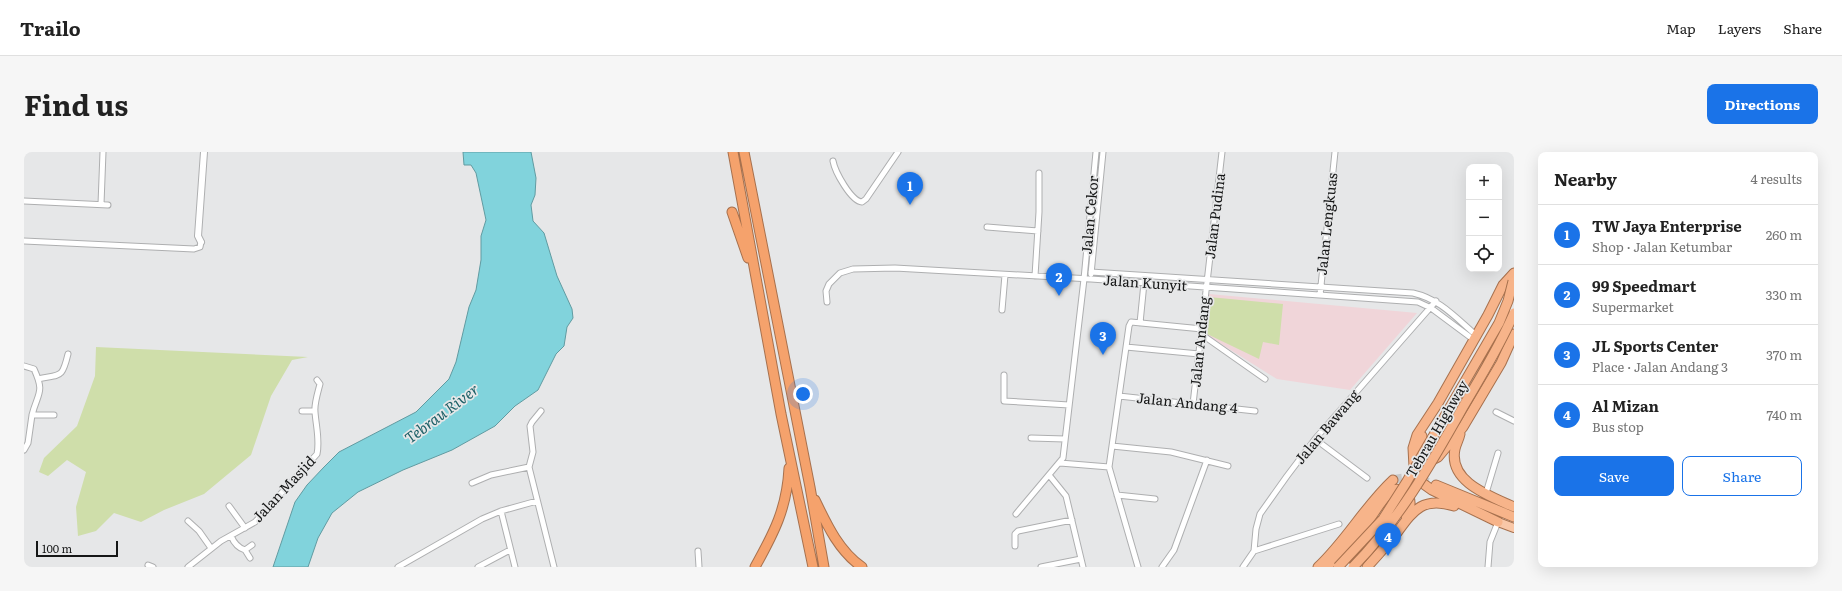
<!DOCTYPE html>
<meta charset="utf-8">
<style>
:root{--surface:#fff;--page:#f6f6f6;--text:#222;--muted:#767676;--line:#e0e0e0;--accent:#1a73e8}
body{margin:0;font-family:Literata,serif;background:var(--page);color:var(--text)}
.controls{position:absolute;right:12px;top:12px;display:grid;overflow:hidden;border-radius:8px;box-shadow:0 4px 16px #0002}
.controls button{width:36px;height:36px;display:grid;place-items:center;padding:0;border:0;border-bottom:1px solid var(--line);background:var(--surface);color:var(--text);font:20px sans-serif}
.scale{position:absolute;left:12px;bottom:10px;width:82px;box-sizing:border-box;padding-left:4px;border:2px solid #161717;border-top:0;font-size:11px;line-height:14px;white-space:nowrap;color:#161717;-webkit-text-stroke:3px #e6e7e8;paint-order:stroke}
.you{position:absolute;left:779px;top:242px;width:14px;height:14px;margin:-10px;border:3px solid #fff;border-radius:50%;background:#1a73e8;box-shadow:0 0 0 6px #1a73e833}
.badge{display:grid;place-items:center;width:26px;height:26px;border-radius:50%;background:var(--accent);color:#fff;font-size:13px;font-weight:700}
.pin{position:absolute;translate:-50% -33px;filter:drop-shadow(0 1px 2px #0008)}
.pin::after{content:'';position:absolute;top:21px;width:14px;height:12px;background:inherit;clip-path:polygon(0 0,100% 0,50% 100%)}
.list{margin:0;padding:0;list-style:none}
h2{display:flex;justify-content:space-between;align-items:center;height:52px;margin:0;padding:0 16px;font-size:17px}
h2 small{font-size:13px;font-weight:400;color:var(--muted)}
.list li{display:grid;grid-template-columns:26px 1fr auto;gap:12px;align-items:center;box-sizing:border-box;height:60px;padding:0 16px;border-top:1px solid var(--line)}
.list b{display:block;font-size:15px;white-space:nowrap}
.list p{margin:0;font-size:13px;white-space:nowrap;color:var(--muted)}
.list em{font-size:13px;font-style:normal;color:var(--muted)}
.actions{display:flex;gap:8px;padding:12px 16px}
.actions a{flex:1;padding:9px 0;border:1px solid var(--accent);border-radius:8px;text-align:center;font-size:14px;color:var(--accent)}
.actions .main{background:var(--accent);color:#fff}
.icon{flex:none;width:22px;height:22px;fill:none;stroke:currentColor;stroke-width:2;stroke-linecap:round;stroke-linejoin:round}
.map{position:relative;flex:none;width:1490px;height:415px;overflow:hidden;border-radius:8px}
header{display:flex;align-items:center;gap:24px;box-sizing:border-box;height:56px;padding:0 20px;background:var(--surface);border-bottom:1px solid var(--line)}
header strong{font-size:19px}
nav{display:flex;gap:22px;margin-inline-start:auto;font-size:14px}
.intro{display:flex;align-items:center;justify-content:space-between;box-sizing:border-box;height:96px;padding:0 24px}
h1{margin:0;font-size:28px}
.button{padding:10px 18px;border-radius:8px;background:var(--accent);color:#fff;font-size:14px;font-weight:700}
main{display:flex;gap:24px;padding:0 24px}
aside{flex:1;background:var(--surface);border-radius:8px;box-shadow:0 4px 16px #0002}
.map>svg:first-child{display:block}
</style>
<header>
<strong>Trailo</strong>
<nav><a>Map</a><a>Layers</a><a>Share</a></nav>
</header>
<div class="intro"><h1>Find us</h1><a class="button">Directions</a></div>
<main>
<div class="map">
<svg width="1490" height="415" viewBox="0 0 1490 415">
<rect width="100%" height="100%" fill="#e6e7e8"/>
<path fill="#f0d5d9" d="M1185 142 1393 161 1326 238 1253 227 1181 182Z"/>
<path fill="#cfdeaa" d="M1185 145 1259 152 1255 193 1239 190 1235 207 1183 182Z
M72 195 284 205 268 208 247 244 227 303 180 342 140 358 117 370 90 361 72 379 54 384 52 355 62 320 43 308 24 324 15 320 20 306 53 274 71 224Z"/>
<path fill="#81d3dc" stroke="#619ba1" d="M439 0H507L512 26 511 43 507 53 509 69 520 81 533 124 548 157 549 166 543 175 540 194 532 202 514 238 491 254 471 274 428 298 379 318 334 340 308 361 294 386 284 415H249L271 350 283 333 300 315 315 300 392 260 425 227 432 210 445 155 452 138 457 108V84L462 68 452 21 447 13H440Z"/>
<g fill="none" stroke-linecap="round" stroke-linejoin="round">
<path stroke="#c7c8c9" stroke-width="9" stroke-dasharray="9 4.5" stroke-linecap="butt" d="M1369 328C1385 323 1397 328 1412 333"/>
<defs>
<path id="minor" d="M809 9C811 20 827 49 838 50L842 47 874 0
M0 49 84 53
M77 52 79 0
M963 75 1014 79
M0 89 170 97 176 95 177 90
M1067 120 1389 141C1416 147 1432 166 1452 183
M1067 122 1079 0
M1011 124 1015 60V21
M1296 143 1311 0
M803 150 802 139 805 132 816 121 829 117 871 116 1067 127 1394 150 1407 156 1450 188
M978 158 981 123
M1116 171 1120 131
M1177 182 1241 227
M1102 195 1175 202
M0 214 10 217C21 241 14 240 8 263
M980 223V249L1045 253
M14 227C37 222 38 227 44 202
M1095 244 1231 259
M1169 252 1198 0
M278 259H291
M1472 260 1490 269
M1007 286 1041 287
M1291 287 1343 326
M1088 294 1147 300 1204 314
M0 298 4 291 8 263H30
M1036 311 1085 315
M505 315 509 300 506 274 508 270 517 259
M1025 323 1042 344 1059 415
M448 331 467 323 505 315 530 415
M1462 341 1474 301
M1093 343 1131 347
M205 354 221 376
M477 359 491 415
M992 362 1039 306 1060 127 1072 0
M164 369 175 379 187 396
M207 384C210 391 214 396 221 398L228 393
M991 394V382L994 379 1048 368
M221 398 226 406
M674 399 675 415
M1230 399 1315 372
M124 413 129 415
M164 415 197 389 231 370 293 302C296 288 292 274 291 260 290 252 294 240 296 232L293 228
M374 415 458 367 477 359 513 349
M454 415 486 398
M1017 415 1057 407
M1114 415 1085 315 1105 174 1107 170 1178 177
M1138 415 1150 398 1183 308
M1219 415 1230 399 1232 377 1236 362 1263 324 1291 287 1412 149
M1464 415 1466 390 1474 370"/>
<path id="tertiary" d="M177 90 174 84 180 0"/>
<path id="primary" d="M1474 370 1490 376"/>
<path id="trunk" d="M1436 282C1435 287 1432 292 1431 297 1424 330 1466 344 1490 355
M1398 284 1395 300 1397 305 1401 308H1408L1414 305 1439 275 1477 211 1490 182
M1412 333 1490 365
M1474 370 1408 338 1394 328 1390 315 1389 296 1393 283 1414 251 1464 163 1479 133 1490 121
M1294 415C1322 389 1341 354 1369 328
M1302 415C1317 402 1332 385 1344 369 1350 362 1361 341 1370 338 1376 335 1382 341 1385 346 1388 352 1384 358 1382 364
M1343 415C1353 404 1362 394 1372 382 1389 359 1398 344 1430 354"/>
<path id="motorway" d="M709 0 757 262 789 415
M720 0 786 335 800 415
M708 60 724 106
M791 348C803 373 815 399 838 415
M731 415C750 381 763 356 765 316"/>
</defs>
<use href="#minor" stroke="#aeafb0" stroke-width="7"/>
<use href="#tertiary" stroke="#aeafb0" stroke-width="8"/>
<use href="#primary" stroke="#a7714e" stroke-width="10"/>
<use href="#trunk" stroke="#a7714e" stroke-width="11"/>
<use href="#motorway" stroke="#a7714e" stroke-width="11"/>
<use href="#minor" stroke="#fff" stroke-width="5"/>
<use href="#tertiary" stroke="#fff" stroke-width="6"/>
<use href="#primary" stroke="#f9c7a7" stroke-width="8"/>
<use href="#trunk" stroke="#f7b48a" stroke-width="9"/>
<use href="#motorway" stroke="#f5a26c" stroke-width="9"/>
<defs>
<path id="trunk-bridge" d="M1314 415 1359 367 1382 331 1475 171 1484 149 1489 129
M1329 415C1375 368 1407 312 1439 255 1457 224 1476 194 1490 161"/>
</defs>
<use href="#trunk-bridge" stroke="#a7714e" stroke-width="11" stroke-linecap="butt"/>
<use href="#trunk-bridge" stroke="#f7b48a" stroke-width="9"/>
</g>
<g text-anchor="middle" stroke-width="3.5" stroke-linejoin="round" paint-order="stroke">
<g font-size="14" fill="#161717" stroke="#e6e7e8">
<text transform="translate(1066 63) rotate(-85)" y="5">Jalan Cekor</text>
<text transform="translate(1191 64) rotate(-83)" y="5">Jalan Pudina</text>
<text transform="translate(1303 72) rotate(-84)" y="5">Jalan Lengkuas</text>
<text transform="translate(1121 131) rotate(4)" y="5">Jalan Kunyit</text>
<text transform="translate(1176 190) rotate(-84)" y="5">Jalan Andang</text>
<text transform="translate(1163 251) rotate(6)" y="5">Jalan Andang 4</text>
<text transform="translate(1303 275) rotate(-50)" y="5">Jalan Bawang</text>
<text transform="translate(1413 277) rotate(-60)" y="5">Tebrau Highway</text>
<text transform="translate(260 337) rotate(-47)" y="5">Jalan Masjid</text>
</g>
<g font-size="15" font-style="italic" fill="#1e6168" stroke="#e6e7e8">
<text transform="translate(418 262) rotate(-37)" y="5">Tebrau River</text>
</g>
</g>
</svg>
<div class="controls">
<button>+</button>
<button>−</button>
<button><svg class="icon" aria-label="locate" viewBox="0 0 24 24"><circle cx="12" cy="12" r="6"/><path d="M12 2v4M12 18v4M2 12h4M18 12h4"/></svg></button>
</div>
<div class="scale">100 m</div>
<div class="you"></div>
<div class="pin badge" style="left:886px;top:53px">1</div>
<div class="pin badge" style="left:1035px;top:144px">2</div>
<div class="pin badge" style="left:1079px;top:203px">3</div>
<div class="pin badge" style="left:1364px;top:404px">4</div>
</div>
<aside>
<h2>Nearby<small>4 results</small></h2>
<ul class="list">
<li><span class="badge">1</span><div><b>TW Jaya Enterprise</b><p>Shop · Jalan Ketumbar</p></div><em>260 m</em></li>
<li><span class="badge">2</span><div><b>99 Speedmart</b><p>Supermarket</p></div><em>330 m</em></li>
<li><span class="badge">3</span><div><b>JL Sports Center</b><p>Place · Jalan Andang 3</p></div><em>370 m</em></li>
<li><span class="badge">4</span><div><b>Al Mizan</b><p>Bus stop</p></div><em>740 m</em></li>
</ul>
<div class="actions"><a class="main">Save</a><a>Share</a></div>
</aside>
</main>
